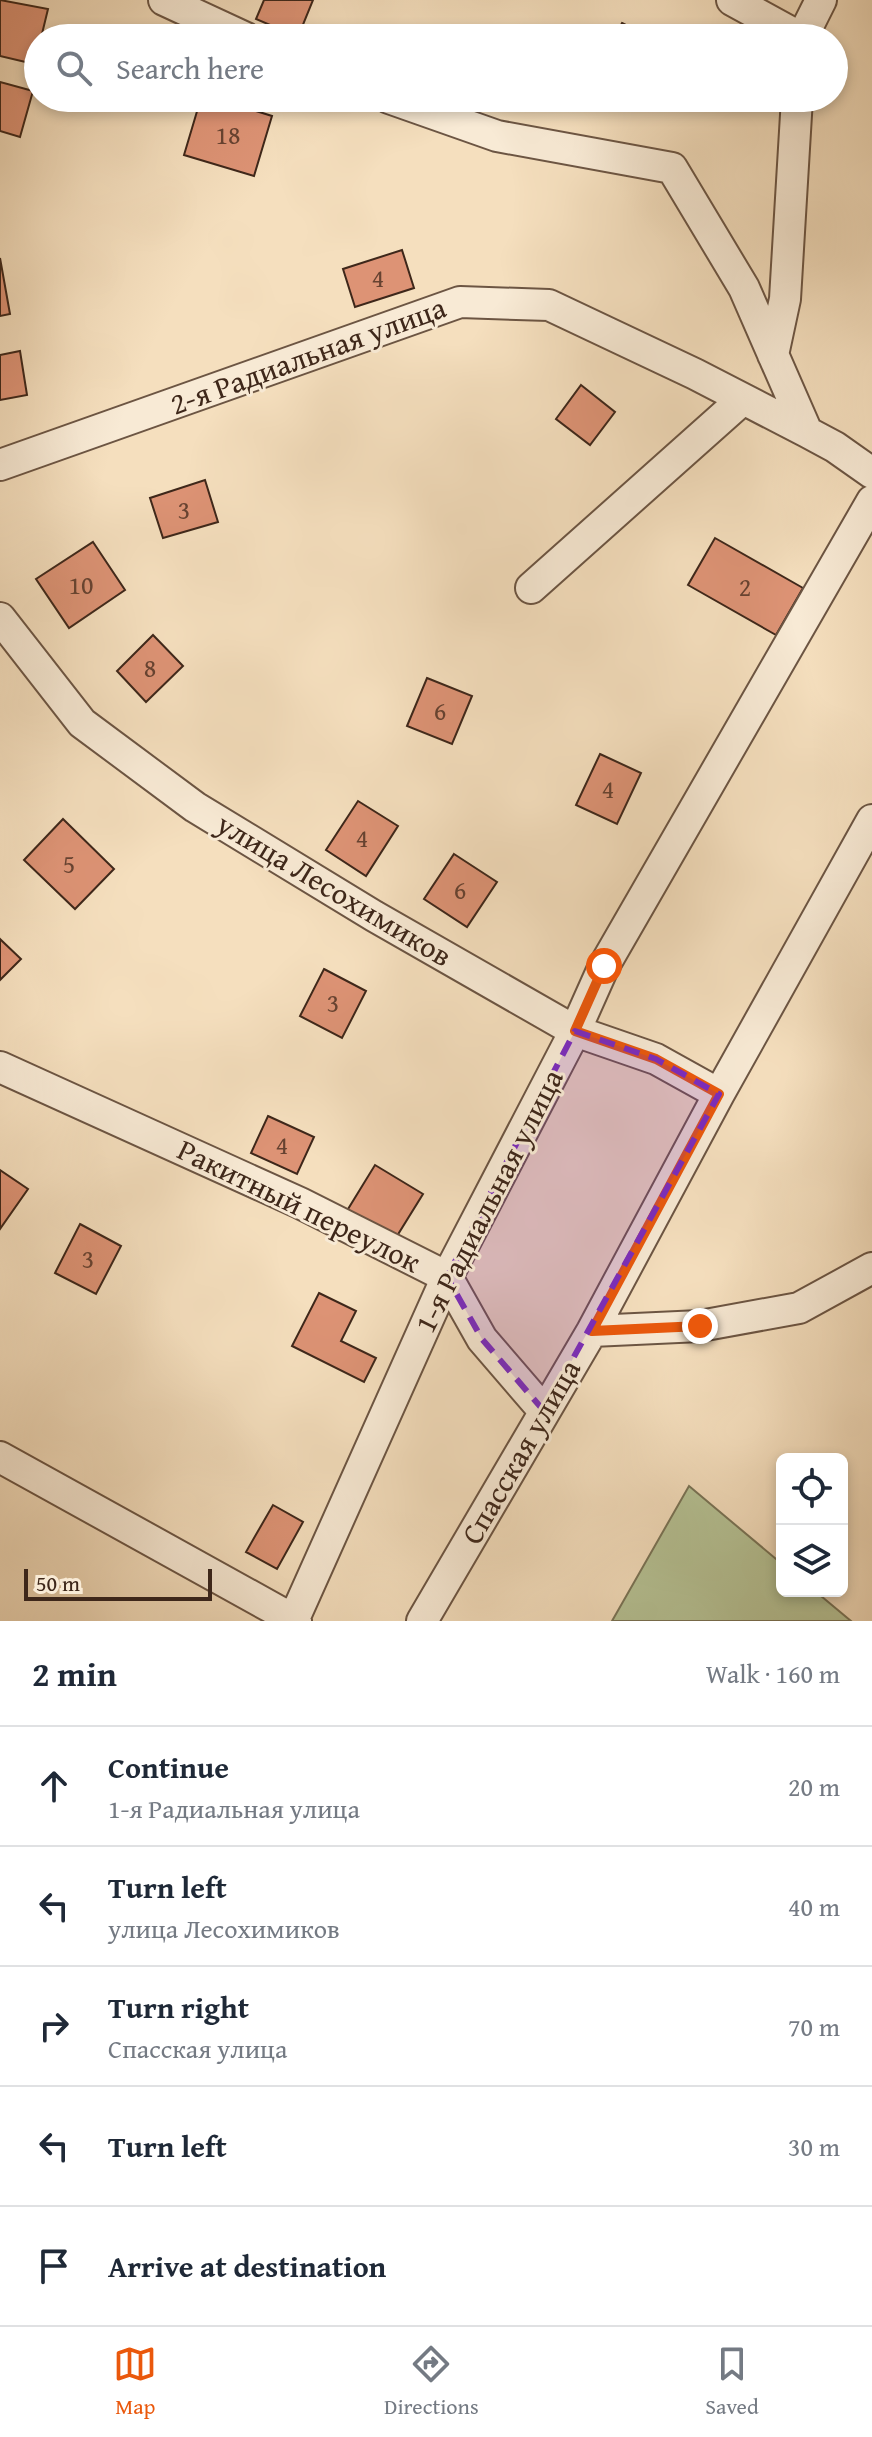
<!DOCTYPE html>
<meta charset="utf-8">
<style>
:root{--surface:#fff;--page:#f2f2f3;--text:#1f2937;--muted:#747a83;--line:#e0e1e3;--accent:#ea580c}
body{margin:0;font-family:"Gentium Book Plus",serif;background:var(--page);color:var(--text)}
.controls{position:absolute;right:24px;bottom:24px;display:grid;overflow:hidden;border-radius:12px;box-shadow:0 4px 12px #0003}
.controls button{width:72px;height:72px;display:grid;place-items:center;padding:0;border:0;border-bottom:2px solid var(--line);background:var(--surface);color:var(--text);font:40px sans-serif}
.scale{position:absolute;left:24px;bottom:20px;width:188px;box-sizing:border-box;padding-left:8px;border:4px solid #3e271a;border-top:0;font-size:22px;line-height:28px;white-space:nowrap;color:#3e271a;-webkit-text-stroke:6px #f8ead5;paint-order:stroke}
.stop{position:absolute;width:24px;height:24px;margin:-18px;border:6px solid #ea580c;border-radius:50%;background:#fff}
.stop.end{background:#ea580c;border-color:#fff;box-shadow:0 2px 8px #0008}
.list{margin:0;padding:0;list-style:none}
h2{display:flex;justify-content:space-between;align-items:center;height:104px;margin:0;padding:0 32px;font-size:34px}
h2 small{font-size:26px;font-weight:400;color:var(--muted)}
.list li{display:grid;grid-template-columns:52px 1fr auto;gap:24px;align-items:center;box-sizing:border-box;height:120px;padding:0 32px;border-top:2px solid var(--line)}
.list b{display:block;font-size:30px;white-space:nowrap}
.list p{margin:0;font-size:26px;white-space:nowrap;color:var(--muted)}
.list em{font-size:26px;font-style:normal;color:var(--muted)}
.icon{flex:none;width:44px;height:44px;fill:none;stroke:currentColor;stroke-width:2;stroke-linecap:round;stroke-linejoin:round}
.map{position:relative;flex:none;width:872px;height:1621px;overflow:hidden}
.search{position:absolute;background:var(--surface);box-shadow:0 4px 12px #0003;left:24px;right:24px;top:24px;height:88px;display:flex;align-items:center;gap:20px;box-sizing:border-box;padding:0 28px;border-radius:44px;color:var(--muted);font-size:30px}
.sheet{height:704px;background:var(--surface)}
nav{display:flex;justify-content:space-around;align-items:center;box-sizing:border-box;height:112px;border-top:2px solid var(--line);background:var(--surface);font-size:22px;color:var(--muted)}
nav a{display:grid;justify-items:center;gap:4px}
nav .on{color:var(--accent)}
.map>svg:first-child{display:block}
</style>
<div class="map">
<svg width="872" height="1621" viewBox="0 0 872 1621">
<rect width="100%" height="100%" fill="#f5dfbe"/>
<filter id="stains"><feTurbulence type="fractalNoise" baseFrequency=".0025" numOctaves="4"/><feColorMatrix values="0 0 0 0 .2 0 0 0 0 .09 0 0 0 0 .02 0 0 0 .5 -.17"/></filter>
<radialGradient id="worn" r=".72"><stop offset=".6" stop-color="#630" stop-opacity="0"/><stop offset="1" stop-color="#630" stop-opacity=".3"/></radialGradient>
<path fill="#b6c396" stroke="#7a7558" stroke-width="2" d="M689 1486 782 1564V1591H815L851 1621H612Z"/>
<path fill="#dd9375" stroke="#3e271a" stroke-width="2" d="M0 0 48 9 41 38H38L34 64 0 56Z
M264 0H313L298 37 256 19Z
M622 23 649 37 648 38H614Z
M0 82 33 91 20 137 0 131Z
M201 98H214L272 116 254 176 184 155Z
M402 250 414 288 355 307 343 269Z
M0 258 10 314 0 316Z
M20 351 27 395 0 400V355Z
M581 385 615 412 590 445 556 419Z
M205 480 218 522 163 538 150 498Z
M715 538 803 588 776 635 688 585Z
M93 542 125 590 69 628 36 579Z
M153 635 183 666 146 702 117 671Z
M427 678 472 696 452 744 407 726Z
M600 754 641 773 617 824 576 805Z
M358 801 398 826 366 876 326 850Z
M63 819 114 869 75 909 24 860Z
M454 854 497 882 467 927 424 899Z
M0 939 21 959 0 980Z
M324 969 366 991 342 1038 300 1016Z
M268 1116 314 1137 297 1174 251 1153Z
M375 1165 423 1194 392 1244 345 1214Z
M0 1170 28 1189 0 1229Z
M80 1224 121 1246 96 1294 55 1273Z
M319 1293 356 1311 341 1341 376 1358 364 1382 292 1346Z
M273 1505 303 1522 277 1569 246 1552Z"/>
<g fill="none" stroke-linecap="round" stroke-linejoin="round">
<defs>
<path id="minor" d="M164 0 246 38
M732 0 801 38
M802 38 821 0
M389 98 497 136 672 168 744 288 807 432
M773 355 785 299 797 98
M0 465 460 302 549 305 695 374 807 432 835 447 872 473
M531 588 743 399
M0 618 82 723 195 807 374 916 575 1031 656 1059 719 1094
M0 1067 300 1203 447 1277 482 1339 544 1411
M592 1331 700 1326 799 1308 872 1268
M0 1457 296 1621
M293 1621 447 1277 575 1031 604 966 872 501
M422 1621 592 1331 719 1094 872 820"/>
</defs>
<use href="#minor" stroke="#6c5543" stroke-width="34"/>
<use href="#minor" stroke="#f8ead5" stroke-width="30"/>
</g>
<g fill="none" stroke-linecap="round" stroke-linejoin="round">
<path stroke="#ea580c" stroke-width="10" d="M604 966 575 1031 656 1059 719 1094 592 1331 700 1326"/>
</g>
<path fill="#7b2cbf" fill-opacity="0.2" stroke="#7b2cbf" stroke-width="6" stroke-dasharray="16 10" stroke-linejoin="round" d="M575 1031 656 1059 719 1094 544 1411 482 1339 447 1277Z"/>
<g text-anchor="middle" stroke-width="6" stroke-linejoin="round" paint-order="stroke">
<g font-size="26" fill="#664231">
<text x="228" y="144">18</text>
<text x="378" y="287">4</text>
<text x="184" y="519">3</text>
<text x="81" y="594">10</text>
<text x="745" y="596">2</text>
<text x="150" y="677">8</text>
<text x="440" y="720">6</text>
<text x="608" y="798">4</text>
<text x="362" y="847">4</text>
<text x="69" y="873">5</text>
<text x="460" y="899">6</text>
<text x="333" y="1012">3</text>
<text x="282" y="1154">4</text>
<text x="88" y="1268">3</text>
</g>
<g font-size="30" fill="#3e271a" stroke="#f8ead5">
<text transform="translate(308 356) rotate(-20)" y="10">2-я Радиальная улица</text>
<text transform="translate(334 890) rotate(31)" y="10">улица Лесохимиков</text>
<text transform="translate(489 1201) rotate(-63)" y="10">1-я Радиальная улица</text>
<text transform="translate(299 1206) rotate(26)" y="10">Ракитный переулок</text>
<text transform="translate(521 1452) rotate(-60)" y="10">Спасская улица</text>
</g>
</g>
<rect width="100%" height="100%" filter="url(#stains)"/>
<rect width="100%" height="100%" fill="url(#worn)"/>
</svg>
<div class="controls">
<button><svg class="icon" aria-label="locate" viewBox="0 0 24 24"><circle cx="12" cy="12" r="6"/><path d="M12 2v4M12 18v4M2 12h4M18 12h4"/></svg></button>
<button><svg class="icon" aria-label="layers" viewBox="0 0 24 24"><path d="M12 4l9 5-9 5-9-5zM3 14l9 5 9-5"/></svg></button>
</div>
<div class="scale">50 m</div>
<div class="stop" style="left:604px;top:966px"></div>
<div class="stop end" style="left:700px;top:1326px"></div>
<div class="search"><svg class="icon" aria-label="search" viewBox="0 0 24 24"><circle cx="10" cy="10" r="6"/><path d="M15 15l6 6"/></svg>Search here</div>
</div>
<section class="sheet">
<h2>2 min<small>Walk · 160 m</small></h2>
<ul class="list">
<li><svg class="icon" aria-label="ahead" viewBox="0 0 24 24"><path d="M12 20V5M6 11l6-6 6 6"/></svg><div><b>Continue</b><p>1-я Радиальная улица</p></div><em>20 m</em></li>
<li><svg class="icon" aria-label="left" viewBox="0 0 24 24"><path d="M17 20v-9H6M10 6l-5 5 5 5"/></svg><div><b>Turn left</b><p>улица Лесохимиков</p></div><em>40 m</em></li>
<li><svg class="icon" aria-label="right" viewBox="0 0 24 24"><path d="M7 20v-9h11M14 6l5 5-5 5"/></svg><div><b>Turn right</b><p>Спасская улица</p></div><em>70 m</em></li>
<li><svg class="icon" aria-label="left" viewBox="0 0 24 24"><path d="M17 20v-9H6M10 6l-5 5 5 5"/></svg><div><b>Turn left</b></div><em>30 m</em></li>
<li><svg class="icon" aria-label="arrive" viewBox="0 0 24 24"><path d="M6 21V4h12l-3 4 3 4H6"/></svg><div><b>Arrive at destination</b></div></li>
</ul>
</section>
<nav>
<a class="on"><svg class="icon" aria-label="map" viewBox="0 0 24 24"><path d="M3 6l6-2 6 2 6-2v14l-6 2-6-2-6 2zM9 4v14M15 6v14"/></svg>Map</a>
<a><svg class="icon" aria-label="directions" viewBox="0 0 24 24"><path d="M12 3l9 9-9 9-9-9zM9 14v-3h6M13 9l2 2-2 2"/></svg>Directions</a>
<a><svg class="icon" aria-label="saved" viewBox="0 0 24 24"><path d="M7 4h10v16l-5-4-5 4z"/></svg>Saved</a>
</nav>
